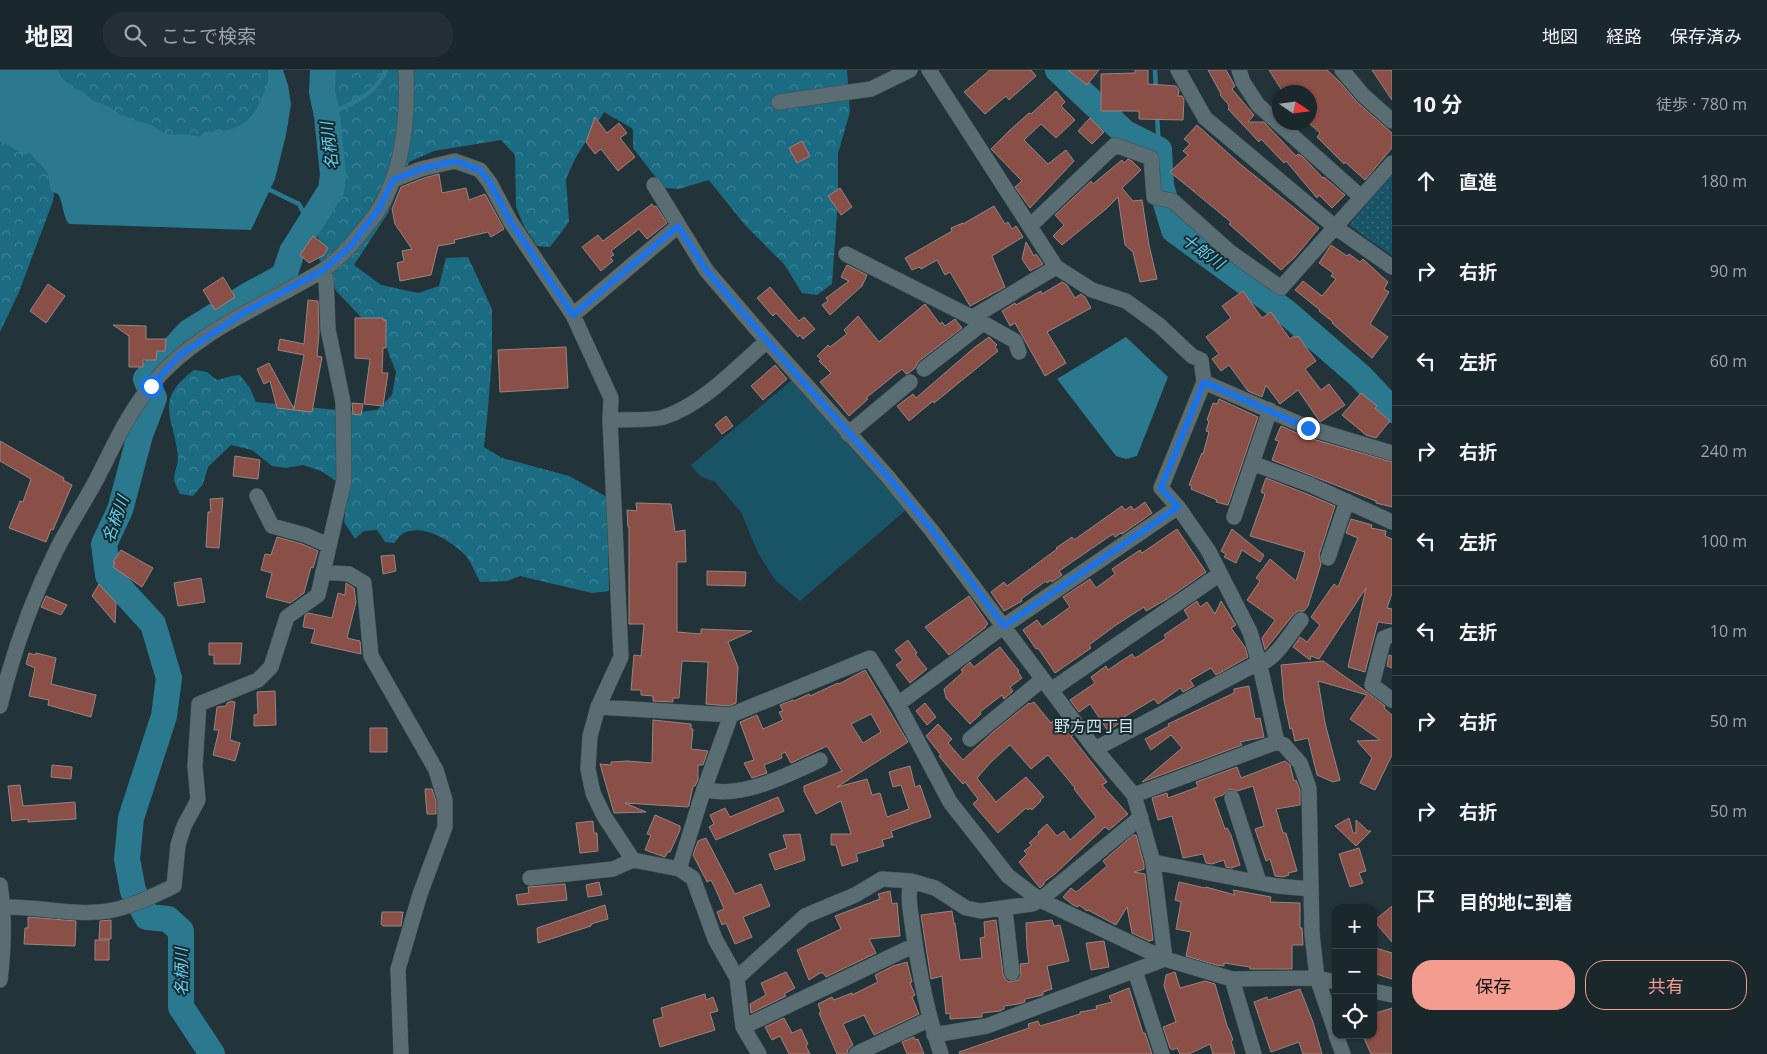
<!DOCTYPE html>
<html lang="ja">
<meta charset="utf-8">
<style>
:root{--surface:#1a272b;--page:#232f33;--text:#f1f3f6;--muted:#9fa5a9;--line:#384447;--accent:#f59c91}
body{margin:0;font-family:"Open Sans","Noto Sans JP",sans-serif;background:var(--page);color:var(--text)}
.controls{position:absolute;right:15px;bottom:15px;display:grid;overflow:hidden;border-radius:10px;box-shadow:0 1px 4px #0004}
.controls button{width:45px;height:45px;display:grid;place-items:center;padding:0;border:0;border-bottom:1px solid var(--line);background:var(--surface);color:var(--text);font:25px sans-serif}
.compass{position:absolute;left:1272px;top:15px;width:45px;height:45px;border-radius:50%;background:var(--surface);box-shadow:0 1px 4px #0004;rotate:103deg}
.stop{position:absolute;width:15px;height:15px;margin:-11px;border:4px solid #1a73e8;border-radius:50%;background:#fff}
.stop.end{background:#1a73e8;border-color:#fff;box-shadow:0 1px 5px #0008}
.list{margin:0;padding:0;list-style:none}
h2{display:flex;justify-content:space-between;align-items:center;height:65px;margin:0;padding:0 20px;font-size:21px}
h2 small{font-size:16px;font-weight:400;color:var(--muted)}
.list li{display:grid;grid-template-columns:32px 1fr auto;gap:15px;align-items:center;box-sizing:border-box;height:90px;padding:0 20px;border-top:1px solid var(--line)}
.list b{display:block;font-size:19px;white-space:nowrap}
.list em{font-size:16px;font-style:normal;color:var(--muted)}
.actions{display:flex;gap:10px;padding:15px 20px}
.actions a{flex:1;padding:11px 0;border:1px solid var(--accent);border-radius:20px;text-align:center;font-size:18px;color:var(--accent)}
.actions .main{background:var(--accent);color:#111}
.icon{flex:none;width:28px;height:28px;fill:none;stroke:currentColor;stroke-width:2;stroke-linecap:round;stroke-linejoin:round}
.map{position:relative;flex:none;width:1392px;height:984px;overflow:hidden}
header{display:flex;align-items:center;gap:30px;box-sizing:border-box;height:70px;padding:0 25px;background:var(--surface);border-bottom:1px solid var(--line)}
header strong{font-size:24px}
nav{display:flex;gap:28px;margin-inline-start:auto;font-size:18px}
.search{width:350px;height:45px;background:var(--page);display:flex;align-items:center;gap:12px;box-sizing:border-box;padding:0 18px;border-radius:20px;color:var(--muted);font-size:19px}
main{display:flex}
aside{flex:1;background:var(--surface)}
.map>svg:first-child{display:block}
</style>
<header>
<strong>地図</strong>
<div class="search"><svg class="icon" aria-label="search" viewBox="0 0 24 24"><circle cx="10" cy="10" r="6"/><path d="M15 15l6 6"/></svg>ここで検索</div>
<nav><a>地図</a><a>経路</a><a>保存済み</a></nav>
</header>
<main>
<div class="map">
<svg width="1392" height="984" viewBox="0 0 1392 984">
<defs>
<pattern id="green-dots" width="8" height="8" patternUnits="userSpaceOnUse" patternTransform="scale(1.25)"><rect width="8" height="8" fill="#185465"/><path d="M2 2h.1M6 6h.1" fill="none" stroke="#396c7b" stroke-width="1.8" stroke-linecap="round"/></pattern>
<pattern id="forest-crowns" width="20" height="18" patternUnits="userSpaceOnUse" patternTransform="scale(1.25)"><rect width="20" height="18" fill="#1b6c82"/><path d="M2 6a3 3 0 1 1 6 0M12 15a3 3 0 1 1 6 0" fill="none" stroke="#3c8194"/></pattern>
</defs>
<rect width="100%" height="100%" fill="#223439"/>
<path fill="url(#green-dots)" d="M1392 104V186L1349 155Z"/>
<path fill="url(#forest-crowns)" d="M47 0H272V19L255 53 210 71 178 73 118 52Z
M329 0H847L850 42 838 83V129L832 214 817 225 802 223 784 194 745 155 709 110 679 119 664 118 633 78V59L604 42 575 89 566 109 569 152 550 177 537 176 525 158 516 137 515 85 501 70 434 81 409 92 388 143 354 195 381 215 418 223 439 216 446 188 468 187 492 239V287L488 339 484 377 502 388 569 406 607 427 609 521 592 523 520 506 507 511 480 512C475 503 471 491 465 485 452 471 421 452 402 464 399 466 397 470 394 473L385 472 377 460 364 461 355 469 344 452 348 419 321 401 303 395 286 398 272 396 252 380 231 375 208 397 203 414 193 426 180 424C178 420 175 414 174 410 174 402 178 395 178 387 174 346 153 331 194 300L207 302 217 310 232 306 240 305 250 318 256 332 357 342 377 340 392 325 396 302 384 271 337 222 319 189 317 142 331 13Z
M0 57 51 88 57 108 53 131 19 222 0 262Z"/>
<path fill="#185465" d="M792 310 906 440 800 531 775 510 758 483 741 442 715 412 700 406 691 395Z"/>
<path fill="#2b798f" d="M0 0H58L60 6 73 18 82 21 93 31 110 37 120 45 126 46C132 53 144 51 151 55 155 57 160 62 165 63 175 67 187 62 200 67L204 62C233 62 249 57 261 30 265 19 270 11 268 0H283L288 15 291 34 286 65 275 109 251 160 69 154C62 145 64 134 58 124L51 121C49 114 50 108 47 102 42 94 34 90 30 83L25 85 0 71Z
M1126 267 1168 307 1137 386 1126 389 1116 386 1057 309Z"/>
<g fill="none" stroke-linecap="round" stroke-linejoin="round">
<path stroke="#2b798f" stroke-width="4.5" d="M1155 0 1156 19
M1157 44 1159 80
M327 46C351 32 373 28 386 0
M266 118 299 134 310 155"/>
<path stroke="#2b798f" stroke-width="26" d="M1058 0 1125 63 1159 80 1161 116 1174 160 1286 242 1361 307 1392 340
M212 984 181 937V861L168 849 147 847 133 821 127 789 131 748 164 646 169 608 153 554 108 505 104 474 120 440 140 365 154 328 146 309 189 262 247 226 284 206 292 182 331 120 333 105 327 46 322 22 323 0"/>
</g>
<path fill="#8a4f47" stroke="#988481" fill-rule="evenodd" d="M990 0H1031L1036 6 1009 30 1006 26 985 44 964 22Z
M1068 0H1099L1087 15Z
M1135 0H1148V14L1176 16 1179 20 1178 26H1182L1184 29 1183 50 1139 49V41H1101V4L1135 3Z
M1208 0H1226L1235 16 1232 19 1254 45 1248 52H1264L1296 86 1298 84 1302 86 1323 108 1324 107 1345 125 1332 138 1319 125 1317 128 1286 91 1284 93 1261 69 1259 72 1228 39 1229 38 1228 34 1220 25 1221 24Z
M1269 0H1327L1340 12 1357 32 1392 63V78L1365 110 1345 92 1344 94 1317 67 1320 63 1310 54V22H1283Z
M1372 0H1392V30Z
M1056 21 1065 32 1061 36 1075 50 1056 68 1041 54 1024 70 1048 94 1066 80 1074 91 1030 138 1015 117 1022 111 991 79 1009 61 1029 43 1031 44Z
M595 47 607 63 619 53 627 63 620 68 635 87 618 101 601 79 595 84 586 72Z
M1090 48 1104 62 1092 74 1078 61Z
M1197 55 1239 93 1319 158 1295 187 1281 200 1229 154 1231 152 1170 102 1188 85 1183 81 1190 74 1184 69Z
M802 71 810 86 797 93 789 78Z
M1128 89 1132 91 1141 100 1122 118 1133 131 1142 130 1149 175 1157 209 1140 212 1133 182 1125 175 1118 127 1106 139 1062 175 1053 166 1064 155 1055 145 1091 111 1093 114 1122 90 1124 93Z
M439 104 442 123 466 118 469 130 485 124 504 159 491 167 488 162 454 170 455 173 438 176 431 205 400 211 397 193 404 191 402 181 412 179 395 154 392 139 401 117 424 108Z
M840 118 852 137 841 145 828 126Z
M652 134 654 137 656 136 667 153 647 169 639 159 611 181 614 185 610 187 613 191 601 201 582 177 598 165 603 171Z
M994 136 1005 154 1008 152 1012 159 1016 156 1023 167 992 186 1005 217 970 236 950 202 945 205 937 190 921 199 919 197 912 200 905 188 952 161 951 158 963 153V154Z
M313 166 328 178 324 185 309 193 300 185Z
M1026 172 1034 186 1036 184 1043 194 1030 201 1022 189Z
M1331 175 1347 186 1349 184 1360 192 1363 189 1388 212 1384 219 1389 222 1370 254 1388 267 1372 288 1332 253 1333 252 1319 241 1320 240 1295 220 1303 211 1322 226 1336 209 1331 206 1333 203 1319 193Z
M847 195 867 205 862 216 830 245 822 235 828 231 826 228 849 211 841 207Z
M223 207 235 227 215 240 203 220Z
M1062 212 1067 215 1075 228 1081 224 1085 227 1091 238 1047 262 1066 293 1045 306 1015 253 1010 256 1002 241 1015 233 1016 235 1041 221 1042 224Z
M48 214 65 226 46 253 30 241Z
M770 217 799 251 804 247 815 259 803 269 800 265 798 267 776 243 773 246 757 228Z
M1243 221 1262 248 1271 242 1290 269 1294 266 1295 268 1298 266 1316 291 1305 299 1321 320 1329 314 1345 335 1320 352 1298 320 1280 334 1266 315 1262 327 1248 321 1229 295 1221 301 1212 289 1219 284 1206 267 1231 248 1222 236Z
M308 230 318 231 319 263 317 286 322 287 312 342 277 338 270 311 264 314 257 299 269 293 294 339 304 285 278 280 280 269 304 274Z
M925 234 940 254 942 252 945 256 955 249 962 258 918 292 915 298 909 303 906 304 902 299 866 328 868 329 849 346 820 312 831 303 819 291 821 289 817 286 828 275 830 277 847 264 844 260 858 246 879 272Z
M355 248H383V250H386V278H383L382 303H388L383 336 364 334 370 289 355 288Z
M113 255 146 256V269H166L165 281H157L156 290H143V297H129V266Z
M989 267 997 275 995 277 998 281 934 333 933 331 909 351 897 336 913 324 916 328 975 277Z
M566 277 568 318 500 322 498 280Z
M775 295 787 309 763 330 751 316Z
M1361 323 1377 336 1375 338 1390 351 1376 368 1366 365 1342 345Z
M1219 329 1258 347 1228 435 1216 432 1217 430 1191 419 1192 416 1189 415 1202 383 1203 384 1209 362 1206 361 1209 351 1207 350 1213 333 1217 334Z
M352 333 363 334 361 345 353 344Z
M726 346 733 356 722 364 715 355Z
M1281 356 1306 367 1392 392V437L1376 433V431L1272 390 1279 371 1275 370Z
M0 371 64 408 63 410 72 415 53 460 51 459 46 472 9 458 20 431 23 432 31 409 0 391Z
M235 386 260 390 258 409 233 406Z
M1266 408 1307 424 1335 436 1319 485 1321 494 1308 536 1304 541H1298L1294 544 1265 580 1262 568 1275 550 1247 530 1260 511 1256 508 1270 489 1296 511 1305 482 1250 466 1265 424 1261 422Z
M223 428 219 478 206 477 208 442H211L210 429Z
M1145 432 1152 443 1122 464 1121 463 1115 467 1113 464 1088 481 1059 501 1062 505 1052 512 1051 510 1047 513 1046 511 1021 529 1022 531 1004 541 991 522 1004 512 1007 516 1057 479 1056 478 1072 467 1074 470 1122 436 1125 440 1131 436 1134 440Z
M636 433 671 434 675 462 685 460 686 492H677V562L701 564V559L752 561 728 572 738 597 736 633 729 636 706 634 708 592 682 591 679 628H673V632L653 631V626L641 625V620H631L634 585 641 586 644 554H629V457H628L627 440 637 441Z
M1351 449 1372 455 1371 458 1386 461 1385 466 1392 469V523L1387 538 1392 539V554L1378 552 1365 602 1348 597 1366 518 1319 589 1311 586 1310 590 1293 577 1300 567 1307 572 1320 555 1311 547 1334 514 1338 517 1358 468 1346 463Z
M1177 459 1206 502 1167 529 1146 541 1144 537 1116 555 1089 575 1091 578 1055 603 1038 578 1036 579 1023 560 1037 550 1042 557 1070 537 1063 527 1090 509 1096 518 1115 504 1112 499 1140 480 1142 483Z
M1232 459 1264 485 1260 492 1242 480 1236 493 1224 487 1226 484 1221 481Z
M277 467 302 474 318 481 313 498 311 497 304 523 290 533 266 527 272 503 261 500 265 484 271 485Z
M121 480 153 498 142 517 113 497 115 493 113 492Z
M394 485 396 501 383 504 381 486Z
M707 501 746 502 745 516 707 515Z
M201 508 205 532 178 536 174 513Z
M346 513 354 518 356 532 347 568 360 571 361 584 311 573 315 559 303 557 305 545 308 543 332 548 338 523 345 525Z
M99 514 116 533 115 553 92 526Z
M46 526 67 535 61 545 41 537Z
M969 526 988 554 985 556 986 557 949 585 925 557Z
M1197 531 1200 537 1207 532 1215 544 1221 531 1236 555 1231 558 1245 577 1248 587 1216 605 1211 598 1190 610 1194 616 1183 622 1180 618 1158 634 1154 629 1119 650 1121 652 1108 661 1090 634 1079 642 1070 630 1095 613 1091 607 1106 596 1108 600 1132 584 1135 588 1137 587 1166 568 1164 565 1189 548 1184 540Z
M908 570 917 583 915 584 927 599 910 613 896 595 903 590 895 580Z
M209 573H242L240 594H214V585H209Z
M1000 577 1019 601 1018 602 1022 608 1010 617 1013 621 1004 629 1002 625 980 642 981 644 970 654 946 628 944 619 963 602 961 600 970 592 974 597Z
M29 583 35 585 36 583 56 588 51 614 96 625 91 647 48 635 49 630 29 626 35 598 26 594Z
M1389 585 1392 586V598L1387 596Z
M1323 591 1364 620 1385 636 1384 638 1392 645V685L1375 720 1360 713 1372 688 1357 671 1380 670 1350 649 1367 625 1318 611 1325 653 1340 710 1333 712 1317 705 1308 668 1295 671 1292 658 1290 659 1284 630 1281 595Z
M865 600 908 672 837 717 867 709 872 725 880 723 887 747 909 739 901 715 893 717 889 702 910 696 915 717 920 715 931 747 891 761 893 767 882 770 884 776 856 784 858 791 842 796 836 775H831V764H851L841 731 816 744 804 721V716L842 701 827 676 791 693 785 682 781 684 782 688 764 695 767 703 752 708 744 693 754 690 740 652 757 645 763 659 783 650 779 642 783 641 780 635 793 630 794 631 809 624 810 626 838 613 839 614ZM871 644 881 662 863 673 851 654Z
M1249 616 1255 649 1260 648 1264 667 1240 672 1242 675 1142 712 1182 678 1171 665 1151 680 1145 669 1169 656 1168 654 1234 623V619Z
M275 621 276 655 254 656V645L258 644 257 622Z
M231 631 235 632 230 670 240 673 235 691 213 685 219 660H214L217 637 226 636 227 633Z
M1034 632 1051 653 1057 647 1073 665 1071 666 1107 712 1102 715 1128 744 1109 760 1105 757 1055 804 1044 812V814L1040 818 1019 792 1027 784 1024 781 1032 775 1029 773 1039 764 1038 762 1047 754 1057 766 1064 761 1070 770 1096 747 1074 719 1075 718 1048 685 1031 699 1010 675 992 691 977 708 996 732 1026 707 1044 727 1040 730 1041 731 1032 740 1030 738 1028 740 1026 738 998 763 973 734 978 729 965 712 963 714 954 704 939 686 941 685 926 666 938 654 952 669 948 673 963 690 993 662 1029 633 1030 634Z
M925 633 936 647 927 655 916 641Z
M653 650 691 654V659H693L691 679 708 681 703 695H698V710L695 716H693L689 735 688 737 625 733 646 742 614 743 600 694 611 695V692L627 691 652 693Z
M370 658H387V682H370Z
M1285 691 1290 695 1294 711 1296 710 1300 720V735L1276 739 1283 763H1286L1297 801 1288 803 1289 805 1283 807 1275 806 1270 789 1266 791 1255 759 1264 756 1253 716 1237 721 1230 719 1223 725 1214 728 1225 759 1227 758 1231 765 1240 795 1231 798 1226 797 1224 790 1212 794 1206 793 1203 784 1183 788 1172 746 1158 750 1152 728 1167 723 1168 728 1198 717 1196 712 1237 697 1241 708Z
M52 695 72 697 71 709 51 707Z
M20 715 23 736 75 732 76 749 28 752V749L12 751 8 716Z
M425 719H432L436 731V744H427Z
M778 727 784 741 716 770 709 757 714 754 710 745 725 738 730 747Z
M655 745 680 756V760L670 782H668L665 787 645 780 651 765 647 764Z
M1349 748 1353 763H1356V750L1368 761H1371L1356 776 1335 756Z
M593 751 594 763H597L598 781 580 783 576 753Z
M800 764 805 790 775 800 769 784 787 778 783 765Z
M1133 765H1136L1144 794V799L1134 802 1145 804 1153 870 1149 871 1132 863 1127 837 1116 855 1088 840 1087 841 1079 835 1078 837 1073 835 1063 827 1071 818 1076 822 1079 820 1107 796 1103 791Z
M706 768 735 824 761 814 770 836 743 847 752 867 735 874 726 853 722 855 717 842 724 839 716 820 711 810 707 812 693 785 698 771Z
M1359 778 1366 801 1359 803 1363 813 1350 817 1339 784Z
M599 812 602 825 588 827 586 815Z
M1179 812 1205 818 1206 817 1235 825 1233 820 1271 827 1270 832 1300 833V858H1302L1303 875H1292V899H1250V897L1224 893V896L1216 895 1186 886 1191 862 1176 859 1181 832 1175 830Z
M565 814 567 830 518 835 516 825 529 823 528 817Z
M890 821 892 834 897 833 900 866 869 869 876 883 826 907 823 903H820L809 910 797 880 841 859 835 846 880 829 878 824Z
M605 835 608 849 591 854V856L538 873 537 858Z
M1392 836V872L1374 851Z
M952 841 954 854 955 853 960 890 982 888 980 868 985 867 984 852 996 850 1003 904 1005 909 1009 912 1018 910 1021 906 1020 894 1029 893 1027 878 1026 853 1052 850 1054 856 1060 855 1069 891 1047 896 1052 919 1043 922V925L1025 929V932L1018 934 1004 936V939L1000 941 982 943V947L950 949V943L946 944 942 906 931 909 921 845Z
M382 842H403L401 856H383L381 854Z
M28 847 76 851 75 876 24 874 25 858H28Z
M111 850V869H99L100 851Z
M95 870H109V890H95Z
M1104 871 1109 897 1091 900 1086 873Z
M1373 877 1392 883V909L1373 903Z
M907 892 912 912 910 913 915 925 912 927 919 944 874 965 864 945 843 954 853 975 848 979 847 984H837L819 943 821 942 818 934 832 927 834 930 852 923V925L878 912 875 905 893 896Z
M786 902 795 918 784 924 786 926 751 943 750 934 766 925 761 913Z
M1175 902 1180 918 1205 911 1215 914 1228 959H1229L1233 970 1231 971 1235 984H1213L1210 974 1189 984H1180L1177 978 1172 980 1170 978 1163 957 1176 952 1164 916 1166 905Z
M1129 918 1143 963H1145L1152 984H960L959 982 1029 958 1028 954 1038 951 1040 956 1080 944V942L1097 939 1096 936 1112 932 1109 926Z
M1300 919 1313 952 1322 984H1303L1299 972 1271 982 1254 932 1267 927 1268 930 1271 929Z
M705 924 706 930 713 927 718 941 710 943 715 960 660 977 653 950 663 947 661 938Z
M1392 938V984H1371L1364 968 1373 965V944Z
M784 948 792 963 801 959 808 974 806 976 810 984H789L780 966 772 970 765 957Z
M914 967 915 970 918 969 924 984H907L902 972Z"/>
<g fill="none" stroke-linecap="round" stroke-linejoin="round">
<defs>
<path id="minor" d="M929 0 1056 197 1092 220 1126 231 1159 255 1192 286 1201 290 1204 312 1161 418 1178 437 1208 480 1250 562 1260 596 1277 672
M1178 0 1205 48 1335 157 1392 197
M1239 0 1243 12 1258 35 1361 127
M1342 0 1363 25 1392 51
M779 32 871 19 910 0
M393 110 421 99 455 91 480 100 490 113 510 151 573 245 611 328 610 350 621 587 598 637 590 666 588 699 593 723 604 746 633 790 679 799 693 808 715 869 737 908 743 957 759 984
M654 115 706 200 767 271 888 407 932 461 1095 679 1134 725 1153 792 1165 889
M1030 156 1115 75 1151 88 1154 127 1173 131 1230 182 1281 218 1392 93
M846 184 983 253 1015 271 1019 282
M573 245 678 156
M973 247 1056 197
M924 299 983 253
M1204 312 1309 358 1392 383
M610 350C624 349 652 351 664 347 702 335 737 297 767 271
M848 364 910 312
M1252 393 1311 415 1392 452
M257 426 272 456 305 465 328 475
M1234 447 1270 340
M1328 488 1347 431
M323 502 349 504 364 513 371 586 436 700 445 730V757L420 824 398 899 401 984
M1392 565 1384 568 1372 615 1392 630
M1051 620 1220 504
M898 634 1004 556 1178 437
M0 636C13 582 32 529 57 479 68 457 82 436 94 414 112 380 127 344 152 314 196 261 262 237 320 202 335 193 349 178 360 164 366 156 374 148 379 139 404 99 408 46 406 0
M598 637 731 645 870 588 898 634 950 732 1008 806 1040 830 1165 889 1232 909 1317 908 1336 912
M970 669 1043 609
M1095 679 1252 596C1274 594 1288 566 1301 550
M704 719C740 730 787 705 820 690
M1134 725 1277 672 1284 675 1300 693 1309 718 1312 864 1317 908 1336 963
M1232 728 1259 812
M1153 792 1277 816 1311 819
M679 799 702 725 731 645
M530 808 613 799 633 790
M911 811C907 828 911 843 913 860 919 902 927 944 941 984
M0 815C5 847 4 878 0 910
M3 837C38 836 74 846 108 841 131 837 153 826 174 816L178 775 184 756 198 730 195 696 199 634 258 610 271 597 287 547 318 525 344 410 343 332 328 259 326 208 322 201
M1005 839 1012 903
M1135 901 1162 984
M737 908 805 846 855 825 882 809 911 811 935 818 966 838 981 841 1032 834 1040 830 1141 747
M1232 909 1254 984
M1373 921 1392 925
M743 957 915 875
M934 965 987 956 1165 889
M1336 965 1343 984
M856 984 930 949"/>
</defs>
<use href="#minor" stroke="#414f54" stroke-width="16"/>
<use href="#minor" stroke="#5a6d73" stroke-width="15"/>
</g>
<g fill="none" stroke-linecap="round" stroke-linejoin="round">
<path stroke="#1a73e8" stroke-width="6" d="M151 316 180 285 245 242 322 201 350 177 379 139 393 110 421 99 455 91 480 100 490 113 510 151 573 245 678 156 706 200 767 271 888 407 932 460 1004 556 1178 437 1161 418 1204 312 1308 358"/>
</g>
<g text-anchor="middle" stroke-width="4" stroke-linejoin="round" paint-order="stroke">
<g font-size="16" font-style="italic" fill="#60d0f1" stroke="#192a2f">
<text transform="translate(329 76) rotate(-97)" y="6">名柄川</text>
<text transform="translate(1203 181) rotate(36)" y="6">十郎川</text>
<text transform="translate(115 449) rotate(-70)" y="6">名柄川</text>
<text transform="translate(181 902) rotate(-90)" y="6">名柄川</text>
</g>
<g font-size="16" fill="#cce1e9" stroke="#192a2f">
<text x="1094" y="662">野方四丁目</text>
</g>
</g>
</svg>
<div class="controls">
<button>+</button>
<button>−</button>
<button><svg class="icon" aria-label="locate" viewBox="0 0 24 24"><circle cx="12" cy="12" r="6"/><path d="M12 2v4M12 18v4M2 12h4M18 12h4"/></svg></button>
</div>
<svg class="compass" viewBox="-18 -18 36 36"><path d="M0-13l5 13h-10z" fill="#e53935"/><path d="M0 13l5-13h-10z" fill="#9fa5a9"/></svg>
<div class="stop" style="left:151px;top:316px"></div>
<div class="stop end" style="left:1308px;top:358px"></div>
</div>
<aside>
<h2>10 分<small>徒歩 · 780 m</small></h2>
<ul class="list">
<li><svg class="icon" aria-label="ahead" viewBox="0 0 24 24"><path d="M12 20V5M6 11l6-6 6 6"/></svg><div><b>直進</b></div><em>180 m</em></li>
<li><svg class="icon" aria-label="right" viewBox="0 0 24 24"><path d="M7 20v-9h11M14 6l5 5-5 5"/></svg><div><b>右折</b></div><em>90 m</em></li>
<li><svg class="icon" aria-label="left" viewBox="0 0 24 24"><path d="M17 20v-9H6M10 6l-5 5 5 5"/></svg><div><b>左折</b></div><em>60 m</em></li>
<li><svg class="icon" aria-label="right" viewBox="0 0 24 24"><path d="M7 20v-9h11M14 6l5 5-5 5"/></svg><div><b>右折</b></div><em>240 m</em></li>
<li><svg class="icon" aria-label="left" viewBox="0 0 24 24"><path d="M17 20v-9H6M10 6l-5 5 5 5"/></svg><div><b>左折</b></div><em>100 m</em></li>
<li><svg class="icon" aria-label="left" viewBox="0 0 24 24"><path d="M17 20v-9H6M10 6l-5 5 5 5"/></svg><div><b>左折</b></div><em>10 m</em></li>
<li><svg class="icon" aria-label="right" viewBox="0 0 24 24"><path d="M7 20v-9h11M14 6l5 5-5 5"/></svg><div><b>右折</b></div><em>50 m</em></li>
<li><svg class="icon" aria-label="right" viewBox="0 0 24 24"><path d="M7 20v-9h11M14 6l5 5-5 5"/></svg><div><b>右折</b></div><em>50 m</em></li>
<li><svg class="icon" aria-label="arrive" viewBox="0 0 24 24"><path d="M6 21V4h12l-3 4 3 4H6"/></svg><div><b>目的地に到着</b></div></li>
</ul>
<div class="actions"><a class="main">保存</a><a>共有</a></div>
</aside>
</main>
